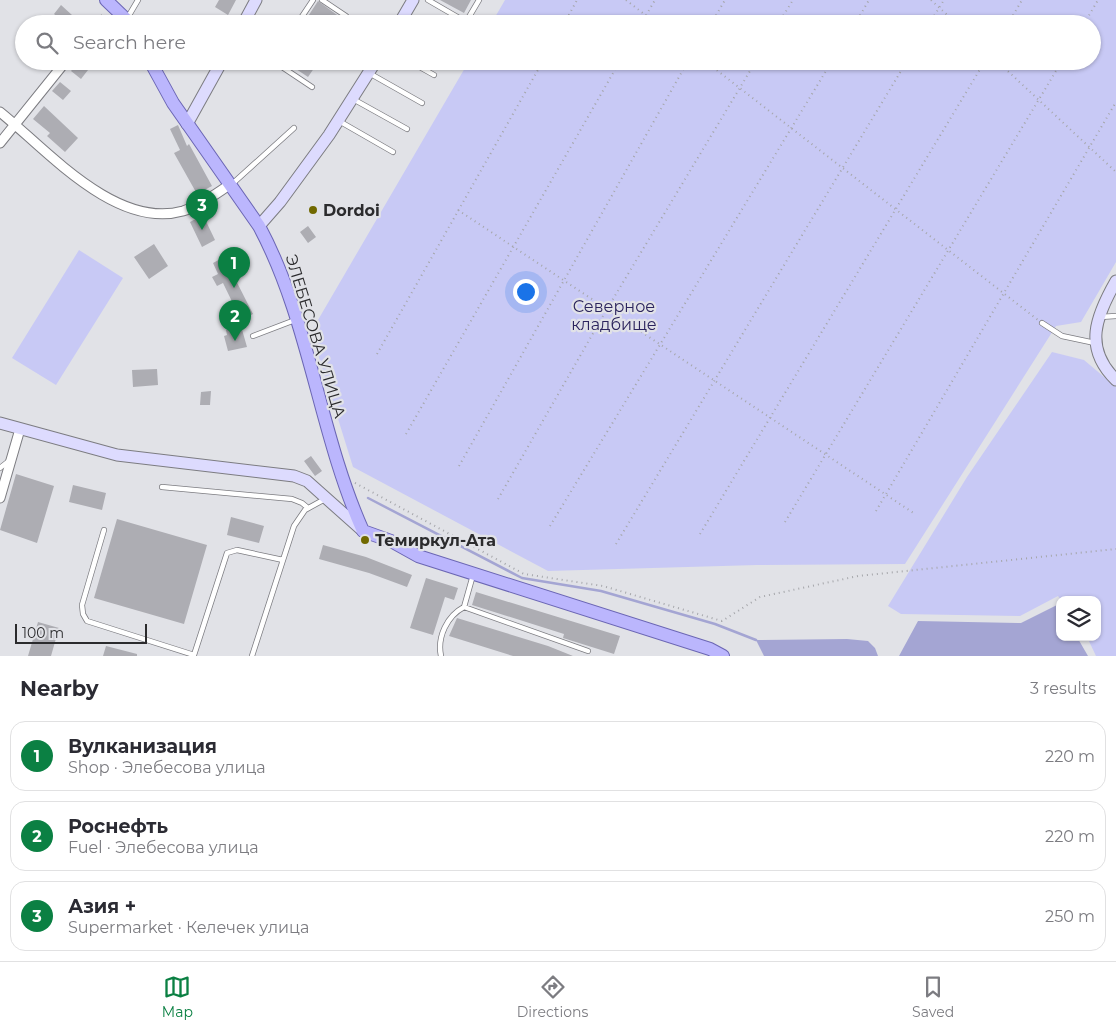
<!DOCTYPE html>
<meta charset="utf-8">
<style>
:root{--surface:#fff;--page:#f2f2f3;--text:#2b2b33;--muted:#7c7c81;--line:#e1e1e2;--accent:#0b8043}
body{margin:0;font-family:Montserrat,sans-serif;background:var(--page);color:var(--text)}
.controls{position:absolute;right:15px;bottom:15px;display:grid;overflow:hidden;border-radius:10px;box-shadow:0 1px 4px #0004}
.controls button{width:45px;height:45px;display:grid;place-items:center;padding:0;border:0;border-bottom:1px solid var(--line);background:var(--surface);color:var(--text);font:25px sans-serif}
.scale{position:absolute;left:15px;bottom:12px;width:132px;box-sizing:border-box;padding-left:5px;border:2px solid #2b2b2d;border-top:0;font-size:14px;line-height:18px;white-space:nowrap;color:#2b2b2d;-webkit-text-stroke:4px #e1e2e7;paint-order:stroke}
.you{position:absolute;left:525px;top:291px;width:18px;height:18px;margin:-12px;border:4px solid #fff;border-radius:50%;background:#1a73e8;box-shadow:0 0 0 8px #1a73e833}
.badge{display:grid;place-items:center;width:32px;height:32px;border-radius:50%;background:var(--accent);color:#fff;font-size:16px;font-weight:700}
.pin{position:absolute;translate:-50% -41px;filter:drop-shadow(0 1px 2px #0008)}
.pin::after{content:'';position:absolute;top:26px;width:18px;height:15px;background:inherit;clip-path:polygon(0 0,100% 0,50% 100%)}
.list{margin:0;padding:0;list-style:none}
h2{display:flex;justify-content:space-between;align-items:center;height:65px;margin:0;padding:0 20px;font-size:21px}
h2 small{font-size:16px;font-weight:400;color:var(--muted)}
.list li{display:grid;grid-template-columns:32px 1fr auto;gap:15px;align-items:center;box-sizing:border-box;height:70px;margin:0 10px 10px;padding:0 10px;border:1px solid var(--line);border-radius:15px}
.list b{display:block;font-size:19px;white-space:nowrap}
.list p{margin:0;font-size:16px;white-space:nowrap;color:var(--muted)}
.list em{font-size:16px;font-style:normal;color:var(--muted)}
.icon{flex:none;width:28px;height:28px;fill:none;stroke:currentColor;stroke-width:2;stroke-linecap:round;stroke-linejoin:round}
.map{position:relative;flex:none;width:1116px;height:656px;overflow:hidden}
.search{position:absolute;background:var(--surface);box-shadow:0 1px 4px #0004;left:15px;right:15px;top:15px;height:55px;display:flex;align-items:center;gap:12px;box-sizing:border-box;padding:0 18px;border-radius:28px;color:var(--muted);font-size:19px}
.sheet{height:305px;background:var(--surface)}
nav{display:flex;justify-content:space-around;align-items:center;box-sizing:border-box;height:70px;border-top:1px solid var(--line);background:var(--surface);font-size:14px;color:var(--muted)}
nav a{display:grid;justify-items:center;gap:2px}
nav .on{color:var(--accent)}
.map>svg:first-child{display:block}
</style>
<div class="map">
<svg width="1116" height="656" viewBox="0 0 1116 656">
<rect width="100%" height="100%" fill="#e1e2e7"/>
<path fill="#c8c9f5" d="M505 0H1116V262L1081 322 1056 326 905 564 757 565 548 571 353 467 311 332 469 61H1092V24H491Z
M79 250 123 278 56 385 12 358Z
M1052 352 1084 360 1116 387V656H1096L1087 637H1097V600H1061L1058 596 1020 616 901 614 888 606 967 477Z"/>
<path fill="#a4a5d3" d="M1057 605 1060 610V637H1077L1088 656H899L918 621 1021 623Z
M847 639 868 641 875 648 878 656H764L756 640Z"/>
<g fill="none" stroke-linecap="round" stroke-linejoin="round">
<path stroke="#a4a5d3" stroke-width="2.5" d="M368 498 522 578 601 591 715 624 756 640"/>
</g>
<path fill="#adadb3" d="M219 0H236L228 15 215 7Z
M440 0H471L464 13Z
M318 1 344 20 342 24H303Z
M61 5 72 15 65 23 54 14Z
M79 61H95L81 79 71 71Z
M284 61H319L308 77Z
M60 82 71 91 63 100 52 91Z
M44 106 78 138 65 152 47 136 50 133 33 119Z
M178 125 187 146 189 144 212 186 197 194 174 153 180 150 170 129Z
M203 215 215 240 202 247 190 222Z
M308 226 316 237 308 243 300 232Z
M154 244 168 266 149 279 134 257Z
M224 257 253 314 241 320 223 283 217 286 212 277 218 274 213 263Z
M241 326 247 347 228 351 224 336 227 335 226 330Z
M157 369 158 385 133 387 132 370Z
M211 391 210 405H200L201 392Z
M311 456 322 471 315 476 304 461Z
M16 474 54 486 37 543 0 530Z
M73 485 106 493 102 510 69 502Z
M231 517 264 526 259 543 227 535Z
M117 519 207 545 184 624 94 598Z
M323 545 366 557 412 575 407 587 369 573 319 559Z
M426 578 458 588 454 600 445 597 433 635 410 628Z
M476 592 620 636 614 654 563 638 564 634 472 605Z
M457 618 548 646 573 656H513L449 636Z
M38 622 59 628 51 656H28Z
M106 646 137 654V656H103Z"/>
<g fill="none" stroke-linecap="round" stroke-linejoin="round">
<defs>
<path id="lane" d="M322 0 346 16
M428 0 466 22 479 0
M128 17 138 0
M297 24 313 0
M273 61 312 87
M409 61 434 75
M369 73 422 103
M353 99 407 129
M339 121 393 152
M231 185 294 128
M1100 317 1116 316
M1042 323 1062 336 1095 343
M253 336 295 320
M0 468 10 460
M162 487 292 499 302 503 308 508
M104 530 82 605 83 614 87 621 194 655
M464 607 473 575
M194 655 227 553 237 550 283 560
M252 656 294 526 305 510 325 499
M441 656C437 637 447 616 464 607L588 651"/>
<path id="street" d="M0 112C47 150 116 230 183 211 199 206 215 195 229 185
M0 143 66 61
M0 498 20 429"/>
<path id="secondary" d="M243 24 256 0
M399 24 413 0
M187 124 222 61
M259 226 280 202 329 135 376 61
M1116 281C1096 316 1083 348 1116 380
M0 423 117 455 294 476 307 481 363 531"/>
<path id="primary" d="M106 0 131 24
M150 61 173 103 259 226C310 321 319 433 363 531L391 541 418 556 710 649 723 656"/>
</defs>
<use href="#lane" stroke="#7c7c81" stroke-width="6"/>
<use href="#street" stroke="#7c7c81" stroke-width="11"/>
<use href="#secondary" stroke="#7c7c81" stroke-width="13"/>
<use href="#primary" stroke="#6b66b4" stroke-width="14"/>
<path stroke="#a5a6aa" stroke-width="2" stroke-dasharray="1 4" stroke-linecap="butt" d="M626 0 657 24
M931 0 957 24
M96 24 104 12
M564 24 577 0
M641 24 655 0
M711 24 725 0
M778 24 793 0
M855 24 869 0
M929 24 944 0
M1008 24 1022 0
M1084 24 1098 0
M705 61 1038 320
M997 61 1116 172
M458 210 915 514
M377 354 543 61
M406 434 620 61
M459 466 688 61
M355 483 524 574 603 586 722 621 760 597 858 576 1116 549
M498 499 607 309 756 61
M876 511 1116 102
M785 522 1062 61
M550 526 832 61
M700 534 985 61
M616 544 907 61"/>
<use href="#lane" stroke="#fff" stroke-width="4.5"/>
<use href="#street" stroke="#fff" stroke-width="9"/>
<use href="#secondary" stroke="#dddbfe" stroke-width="11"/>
<use href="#primary" stroke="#bbb6fd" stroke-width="12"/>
</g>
<g fill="#716900" stroke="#e1e2e7" stroke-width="2">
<circle cx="313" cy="210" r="5"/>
<circle cx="365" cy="540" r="5"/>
</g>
<g text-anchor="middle" stroke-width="4.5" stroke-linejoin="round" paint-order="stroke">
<g font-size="16" font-weight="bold" fill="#2b2b2d" stroke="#e1e2e7" text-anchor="start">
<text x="323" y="216">Dordoi</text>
<text x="375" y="546">Темиркул-Ата</text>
</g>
<g font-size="16" fill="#2c255e" stroke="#e1e2e7">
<text x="614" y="312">Северное<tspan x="614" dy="18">кладбище</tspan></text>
</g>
<g font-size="16" fill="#2b2b2d" stroke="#e1e2e7">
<text transform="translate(316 336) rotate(73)" y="6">ЭЛЕБЕСОВА УЛИЦА</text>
</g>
</g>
</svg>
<div class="controls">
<button><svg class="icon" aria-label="layers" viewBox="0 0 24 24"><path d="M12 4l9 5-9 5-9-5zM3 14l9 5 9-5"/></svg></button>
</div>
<div class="scale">100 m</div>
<div class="you"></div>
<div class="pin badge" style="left:234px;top:288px">1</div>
<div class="pin badge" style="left:235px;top:341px">2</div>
<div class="pin badge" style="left:202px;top:230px">3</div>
<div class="search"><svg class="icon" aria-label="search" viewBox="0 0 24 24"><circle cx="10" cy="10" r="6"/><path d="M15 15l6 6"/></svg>Search here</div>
</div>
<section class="sheet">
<h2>Nearby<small>3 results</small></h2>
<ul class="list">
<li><span class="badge">1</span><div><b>Вулканизация</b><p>Shop · Элебесова улица</p></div><em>220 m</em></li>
<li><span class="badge">2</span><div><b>Роснефть</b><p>Fuel · Элебесова улица</p></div><em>220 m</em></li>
<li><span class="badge">3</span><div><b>Азия +</b><p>Supermarket · Келечек улица</p></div><em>250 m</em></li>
</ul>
</section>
<nav>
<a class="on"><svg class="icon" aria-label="map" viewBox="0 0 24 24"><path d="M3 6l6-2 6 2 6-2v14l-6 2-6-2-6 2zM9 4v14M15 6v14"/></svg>Map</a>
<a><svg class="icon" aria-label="directions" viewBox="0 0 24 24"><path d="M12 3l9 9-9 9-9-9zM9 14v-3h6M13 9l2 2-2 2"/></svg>Directions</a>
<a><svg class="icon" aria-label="saved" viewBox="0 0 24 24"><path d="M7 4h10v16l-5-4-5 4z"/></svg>Saved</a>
</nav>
